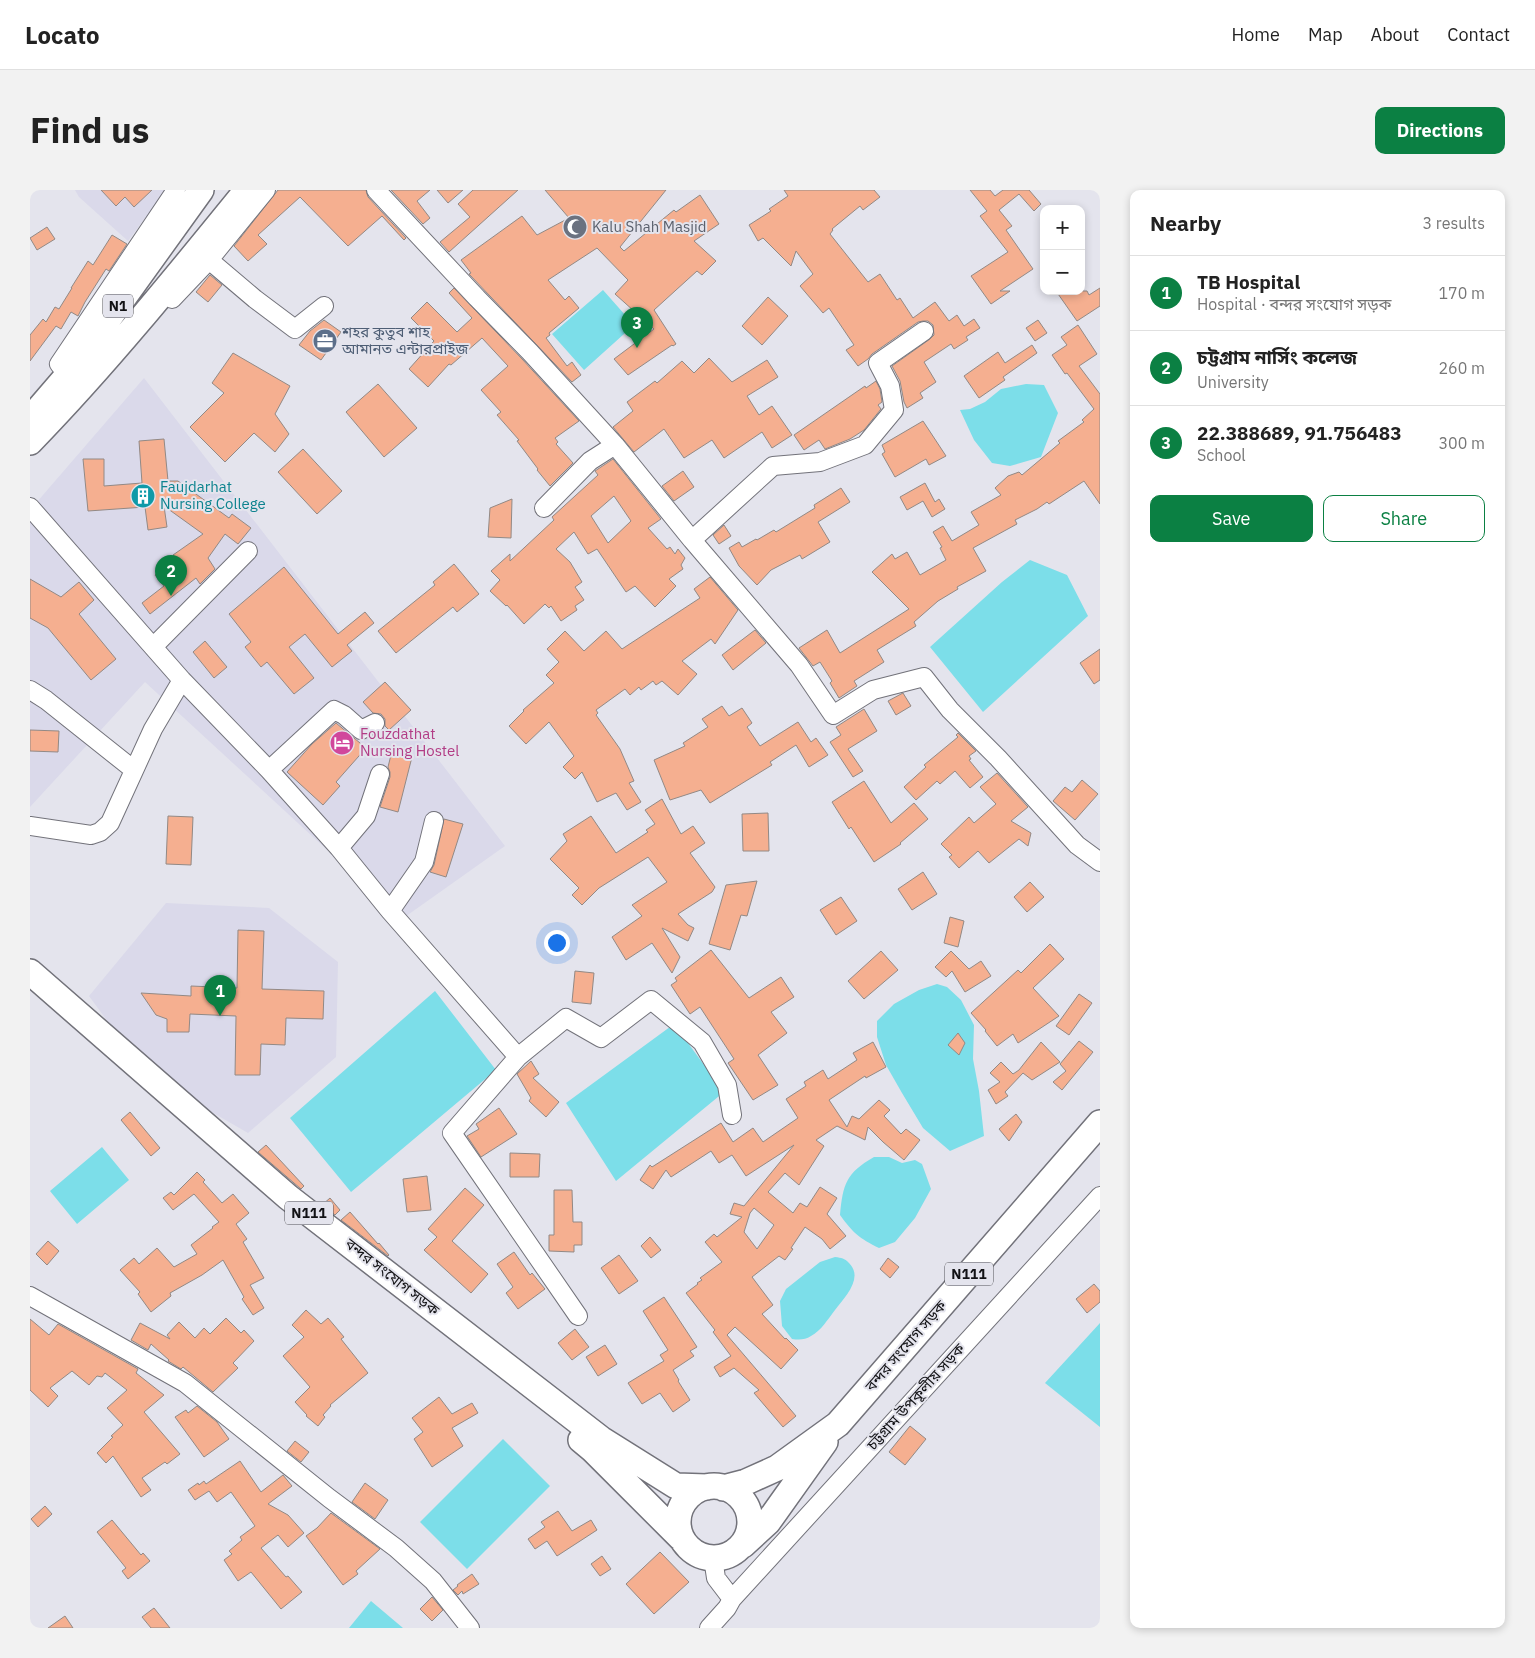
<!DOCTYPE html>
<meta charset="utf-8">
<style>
:root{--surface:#fff;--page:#f2f2f2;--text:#222;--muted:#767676;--line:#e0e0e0;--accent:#0b8043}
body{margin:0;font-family:"IBM Plex Sans","Noto Sans Bengali",sans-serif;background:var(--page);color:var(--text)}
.controls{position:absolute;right:15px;top:15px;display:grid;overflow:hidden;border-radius:10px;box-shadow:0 2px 8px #0003}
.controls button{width:45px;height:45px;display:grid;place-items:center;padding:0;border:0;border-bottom:1px solid var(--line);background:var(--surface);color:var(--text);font:25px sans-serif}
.you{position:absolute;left:526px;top:752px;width:18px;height:18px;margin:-12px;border:4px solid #fff;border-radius:50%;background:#1a73e8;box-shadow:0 0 0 8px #1a73e833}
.badge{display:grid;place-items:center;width:32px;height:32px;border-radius:50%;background:var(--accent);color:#fff;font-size:16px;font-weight:700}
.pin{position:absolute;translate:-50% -41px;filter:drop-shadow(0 1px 2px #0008)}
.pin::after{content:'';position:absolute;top:26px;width:18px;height:15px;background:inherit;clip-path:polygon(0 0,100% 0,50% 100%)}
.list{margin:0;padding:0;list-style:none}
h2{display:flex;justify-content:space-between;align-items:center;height:65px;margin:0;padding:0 20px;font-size:21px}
h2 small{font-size:16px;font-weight:400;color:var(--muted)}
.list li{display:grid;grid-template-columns:32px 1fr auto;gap:15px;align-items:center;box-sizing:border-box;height:75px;padding:0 20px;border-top:1px solid var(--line)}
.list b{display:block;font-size:19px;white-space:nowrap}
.list p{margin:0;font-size:16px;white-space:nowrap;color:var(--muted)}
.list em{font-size:16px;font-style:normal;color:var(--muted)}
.actions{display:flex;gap:10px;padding:15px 20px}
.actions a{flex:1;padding:11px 0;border:1px solid var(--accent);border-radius:10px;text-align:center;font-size:18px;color:var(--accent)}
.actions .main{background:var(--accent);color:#fff}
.map{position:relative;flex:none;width:1070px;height:1438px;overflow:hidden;border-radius:10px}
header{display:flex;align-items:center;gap:30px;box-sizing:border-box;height:70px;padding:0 25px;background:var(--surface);border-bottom:1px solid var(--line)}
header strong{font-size:24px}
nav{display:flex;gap:28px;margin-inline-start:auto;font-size:18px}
.intro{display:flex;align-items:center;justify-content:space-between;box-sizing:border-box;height:120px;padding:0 30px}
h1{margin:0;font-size:35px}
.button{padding:12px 22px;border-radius:10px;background:var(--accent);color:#fff;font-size:18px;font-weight:700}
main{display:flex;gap:30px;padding:0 30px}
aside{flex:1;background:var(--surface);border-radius:10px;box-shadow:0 2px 8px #0003}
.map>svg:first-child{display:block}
</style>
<header>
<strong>Locato</strong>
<nav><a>Home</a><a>Map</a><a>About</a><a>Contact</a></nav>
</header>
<div class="intro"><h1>Find us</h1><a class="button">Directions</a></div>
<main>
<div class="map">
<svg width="1070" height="1438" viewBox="0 0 1070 1438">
<rect width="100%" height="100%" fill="#e4e4ed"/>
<path fill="#dad9ea" d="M45 0H136L98 51 49 7Z
M114 188 475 656 372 729 115 492 0 617V320Z
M136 713 239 718 308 772 306 867 218 943 152 905 89 847 59 806Z"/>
<path fill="#7cdee9" d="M573 100 604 135 554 180 522 144Z
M996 194 1014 195 1028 223 1011 267 980 276 962 273 944 250 930 220 940 219 955 212 971 199Z
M1000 370 1037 385 1058 426 953 522 900 457 972 392Z
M907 794 917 797 931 810 944 835 943 869 949 901 954 946 920 961 893 938 872 903 856 875 847 847V831L864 814 889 800Z
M405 801 466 880 321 1002 260 928Z
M644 834 694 902 586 991 536 913Z
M72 957 99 990 47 1034 20 1001Z
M844 967H859L872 973 885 970 892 974 901 999 885 1028 865 1052 849 1058C829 1048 823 1043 810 1025 813 994 816 983 844 967Z
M805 1067C812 1068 814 1068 819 1073 834 1088 815 1107 805 1120 798 1129 791 1141 781 1146 775 1150 769 1150 762 1149L752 1136 750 1111 756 1099 790 1072Z
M1070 1133V1237L1015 1193Z
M473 1249 520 1296 437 1379 390 1332Z
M341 1411 373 1438H319Z"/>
<path fill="#f5af90" stroke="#928985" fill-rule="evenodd" d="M71 0H122L104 17 95 7 86 16Z
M248 0H336L338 7 376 48 374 50 352 26 318 56 270 7 228 45 237 54 218 71 204 56Z
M361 0H400L387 11 400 28 393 34Z
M407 0H433L418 13Z
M443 0H488L419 62 410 52 440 27 428 14Z
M515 0H636L590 57 594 61 644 20 646 22 670 5 689 34 664 51 686 71 672 85 667 81 624 120 646 154 643 156 642 155 598 185 584 169 624 139 585 104 598 90 567 58 518 90 535 110 539 106 549 118 519 143 520 145 516 148 537 176 542 172 551 185 542 192 439 84 441 83 431 70 492 26 507 45 539 28Z
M754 0H844L850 7 833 20 830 16 802 39 803 40 800 44 838 92 850 84 867 110 870 108 883 128 905 112 919 131 927 125 934 136 944 129 950 138 936 147 938 150 924 159 921 154 894 172 906 192 890 203 893 208 877 218 874 212 870 191 862 176 900 149 904 145 903 135 898 131H893L888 132 842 164 838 169 828 176 816 160 824 155 799 118 793 123 770 96 783 84 766 61 761 76 733 48 728 51 719 35 741 21 739 19 758 6Z
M940 0H960L965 6 973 0H999L1011 14 1004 21 989 4 969 20 982 36 976 40 1003 79 970 101H980L961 114 941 86 978 62 950 26 957 21Z
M17 37 25 49 7 60 0 48Z
M82 45 97 54 79 81 76 79 55 112 48 126 41 122 31 139 26 136 0 171V145L13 129 16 132 25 117 29 119 42 98H41L58 71 63 75Z
M180 85 192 95 178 112 166 102Z
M424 98 492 169 549 231 525 248 528 252 526 254 543 273 520 296 507 280 508 279 487 251 489 250 467 225 471 222 451 200 478 176 452 148 421 175 419 174 398 197 379 179 404 151 381 128 397 112 427 142 442 128 419 103Z
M1070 98V116L1047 131 1026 101H1057L1059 105Z
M738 107 758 126 732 155 712 136Z
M294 130 311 142 291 170 269 155 280 141Z
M1008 130 1017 143 1005 151 996 138Z
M1048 135 1067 164 1049 176 1070 204V314L1054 291 1019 314 1017 312 1007 319 985 330 987 334 943 358 956 381 927 397 928 399 908 411 884 432 886 436 847 460 854 472 824 491 827 496 809 508 800 493 802 491 790 472 783 476 769 458 797 440 810 463 879 419 842 382 862 364 865 369 877 362 890 385 916 370 910 358 912 357 903 342 913 336 922 351 949 335 941 322 971 305 965 298 978 286 989 282 992 285 1030 253 1028 251 1054 232 1052 230 1064 219 1037 183 1035 184 1022 165 1037 155 1031 147Z
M1002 155 1007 163 973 187 975 190 949 208 934 186 968 162 975 173Z
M203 163 260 196 245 224 259 244 245 262 224 243 195 272 160 237 194 203 182 193Z
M679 168 702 192 737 170 748 187 717 206 729 225 742 216 762 245 742 258 732 242 694 268 682 250 654 268 634 239 604 262 583 237 603 221 597 212 625 191 627 193 652 171 664 183Z
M846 191 850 199 852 212 848 215 851 219 834 240 820 249 795 259 789 250 774 260 764 245 835 196 836 198Z
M348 194 387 238 354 267 316 222Z
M893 231 916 266 899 275 896 269 865 287 852 264 855 262 852 255Z
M134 249 138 291H148L199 328 202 324 221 338 208 354 195 344 178 368 185 379 170 394 166 388 120 424 112 413 134 396 125 385 146 369 143 365 173 344 134 316 137 337 118 340 115 317 58 321 53 269H74V296L112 293 109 251Z
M273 259 312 301 287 324 248 282Z
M583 269 631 329 618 338 637 359 640 357 645 364 648 359 655 368 651 375 653 379 639 389 646 396 625 417 605 396 596 402 567 359 558 364 544 342 526 359 540 372 552 392 545 397 554 410 545 416 547 420 531 431 521 416 519 418 515 414 494 434 477 415 476 416 460 401 470 390 461 381 480 364V371L524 330 522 327 568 285 565 281ZM584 306 601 331 578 353 561 326Z
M653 281 664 297 644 311 632 296Z
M895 293 905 312 909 309 915 319 902 327 893 311 877 320 870 307Z
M811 298 820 312 788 332 800 352 772 369 770 365 741 380 727 395 709 376 699 358 709 352 712 357 726 349 727 350 744 340 746 342 785 318 784 315Z
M482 309 481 348 458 347 460 318Z
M694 335 701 346 689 354 683 345Z
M424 374 449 404 427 422 423 417 366 463 348 441 405 395 403 392Z
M254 377 308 444 335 422 344 433 317 455 322 461 302 477 275 444 259 457 284 488 264 504 237 472 231 477 215 457 221 452 199 424Z
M680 387 708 420 685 454 681 449 652 471 667 484 648 505 632 491 626 495 623 491 611 500 609 497 600 505 595 499 566 520 568 523 566 525 590 559 604 591 599 593 611 612 597 620 586 603 567 612 552 582 545 589 533 577 544 566 519 532 496 554 479 536 494 521 493 520 524 493 516 485 529 472 517 459 535 441 554 461 576 441 592 459 670 408 664 399Z
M0 389 31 407 49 392 64 410 49 424 86 469 61 490 18 438 0 428Z
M725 440 736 453 703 480 692 465Z
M175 451 197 477 184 488 163 462Z
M1070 459V490L1064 494 1050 473Z
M355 492 381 520 359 540 355 536V529L351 524 343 523 333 512Z
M873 503 881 516 866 525 858 511Z
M692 516 699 526 712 518 722 533 717 537 730 556 768 532 781 552 786 548 798 565 779 577 766 555 740 572 742 575 680 613 671 600 640 610 624 570 655 556 653 553 678 537 672 529Z
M834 519 847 541 818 559 833 581 823 587 800 552 811 545 806 537Z
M306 533 336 558 306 592 310 596 293 615 257 582 282 554Z
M0 540 29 541 28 562 0 561Z
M928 543 946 561 939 566 941 569 939 570 953 587 940 598 925 581 910 594 907 591 886 610 874 597 896 577 894 575 928 547 926 545Z
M362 561 382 567 368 622 350 617 360 587V582L358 577Z
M967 583 998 617 981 631 1001 643 998 656 989 649 959 673 948 661 929 678 919 667 922 665 911 654 939 627 944 633 966 614 950 597Z
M1052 590 1068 604 1045 630 1023 611 1035 597 1042 602Z
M834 591 861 633 884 613 898 629 870 653 871 654 844 672 821 637 819 639 802 612Z
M632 609 651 644 663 636 675 653 660 663 685 697 682 702 648 724 658 735 664 738 658 751 632 738 650 767 642 783 622 753 596 770 582 747 612 726 602 715 637 692 618 667 569 698 552 715 542 705 549 698 520 669 537 651 533 644 561 626 586 663 618 642 616 640 625 634 615 620Z
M738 623 739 661H713L712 624Z
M138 626 163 627 161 675 136 674Z
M414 629 433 634 416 687 400 682 404 675Z
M893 682 907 704 882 720 868 699Z
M727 691 717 726 711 725 700 760 679 754 696 695Z
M1000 692 1014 707 997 722 984 707Z
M811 707 827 731 806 745 790 720Z
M920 727 934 731 928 757 914 753Z
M208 740 234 741 232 799 294 801 293 829 256 828 255 855 231 854 230 885H205L206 826 160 824 159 842H137V829L126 825 111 803 161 806V796L207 798Z
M1020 754 1034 769 1003 798 1029 826 988 853 983 844 967 856 955 841 956 840 941 823 988 780 991 783Z
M681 760 719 808 751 787 764 807 741 822 757 843 728 865 748 895 723 910 698 873 704 869 670 817 660 824 641 795 647 791 645 788Z
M851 761 868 780 834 809 818 791Z
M921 761 939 779 951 771 961 786 935 802 922 781 916 787 905 777Z
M545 781 564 783 561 814 542 812Z
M1049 804 1062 813 1039 845 1026 836Z
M928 843 935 853 929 865 918 855Z
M1049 851 1063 862 1032 900 1023 892 1036 881 1030 874Z
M843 852 856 877 836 888 835 886 799 910 817 937 822 926 829 929 849 910 860 920 854 926 871 944 876 939 890 950 874 970 853 952 838 937 835 950 807 936 786 950 794 956 769 995 755 983 738 1002 763 1023 770 1013 777 1017 790 997 807 1008 797 1024 816 1046 800 1059 792 1049 775 1037 761 1058 763 1059 755 1070 749 1066 722 1087 743 1115 732 1124 755 1149 756 1148 768 1160 751 1179 705 1137 697 1145 766 1226 753 1237 724 1203 729 1200 704 1178 690 1187 684 1177 701 1166 683 1142 685 1140 656 1103 668 1094 667 1093 672 1090 670 1088 692 1072 675 1052 684 1044 687 1047 712 1027 700 1024 704 1013 714 1016 764 955 716 986 702 965 689 973 681 961 641 987 636 980 623 999 610 990 620 975 622 977 691 933 703 952 723 938 733 952 768 928 756 909 776 896 774 892 793 880 798 889 827 870 823 863ZM724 1018 744 1035 727 1059 714 1042 720 1023Z
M1011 852 1030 872 1002 890 993 883 975 902 978 906 966 914 958 900 970 892 960 883 971 872 983 884 989 880Z
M501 871 509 884 503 888 529 912 516 927 499 911 501 908 487 884Z
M469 918 487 944 451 967 437 946 449 939 446 934Z
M100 922 130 958 121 966 91 930Z
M986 924 992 932 979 951 969 939Z
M236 955 274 996 271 999 228 962Z
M480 963 510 964 509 987H480Z
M167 982 175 990 173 992 192 1013 203 1004 219 1023 206 1034 217 1049 213 1052 234 1088 220 1095 234 1118 223 1125 212 1109 214 1107 193 1070 172 1085 140 1103 141 1106 121 1122 108 1104 110 1102 90 1080 104 1068 109 1074 127 1058 144 1077 167 1064 161 1055 183 1038 182 1037 189 1032 164 1004 143 1020 133 1008 141 1002 144 1005Z
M397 986 401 1020 377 1022 373 989Z
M435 998 454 1015 422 1051 458 1084 441 1103 394 1060 407 1047 398 1039Z
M524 1000H542L543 1032H552V1055H544V1062L519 1061V1045H524Z
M300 1008 310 1020 305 1025 292 1015Z
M320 1022 348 1054 349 1053 359 1065 358 1066 311 1030Z
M620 1047 631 1060 621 1068 611 1056Z
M18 1051 29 1061 17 1075 6 1064Z
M484 1062 500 1085 502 1083 515 1099 488 1119 476 1103 483 1097 467 1074Z
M589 1065 608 1091 589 1104 571 1078Z
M858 1068 869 1077 860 1088 850 1079Z
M1064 1094 1070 1101V1112L1057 1123 1046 1109Z
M634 1107 667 1157 660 1161 664 1166 643 1180 649 1190 648 1191 660 1210 643 1222 630 1203 612 1214 598 1193 634 1171 630 1165 638 1160 613 1121Z
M276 1120 291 1134 298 1128 314 1147 311 1149 338 1183 300 1215 301 1216 293 1225 295 1227 288 1236 276 1226 277 1225 265 1212 280 1197 253 1166 274 1147 262 1135Z
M196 1128 211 1143 214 1140 224 1151 203 1173 208 1178 183 1202 153 1177 151 1179 138 1171 139 1170 121 1154 118 1160 101 1150 110 1133 140 1149 137 1145 149 1132 165 1148 174 1138 180 1144Z
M0 1129 19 1145 28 1134 108 1179 106 1183 134 1205 114 1222 150 1264 137 1274 135 1272 112 1288 121 1300 111 1307 83 1266 76 1273 67 1263 83 1247 81 1246 93 1235 77 1218 97 1200 75 1183 72 1187 67 1186 59 1195 42 1181 20 1198 28 1206 18 1217 0 1200Z
M545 1139 559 1157 542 1170 528 1153Z
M575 1155 587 1174 568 1186 556 1167Z
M409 1207 422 1224 442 1213 448 1223 422 1238 433 1256 402 1277 384 1249 393 1242 382 1228Z
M167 1216 187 1232 199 1249 174 1267 145 1227 156 1220 158 1223Z
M880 1236 896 1249 875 1275 859 1262Z
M265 1251 279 1262 271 1272 257 1261Z
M210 1271 231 1302 253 1285 262 1296 238 1314 258 1325 274 1343 258 1357 248 1345 231 1358 256 1387 258 1386 272 1402 251 1419 221 1382 208 1391 194 1370 202 1364 199 1361 212 1350 210 1347 225 1336 201 1302 187 1312 179 1301 165 1310 158 1300 168 1293 169 1295 174 1291 176 1294Z
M335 1293 358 1310 345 1329 322 1312Z
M15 1316 22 1324 8 1337 1 1329Z
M528 1321 542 1341 561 1330 567 1340 527 1366 517 1351 505 1359 498 1349 515 1337 511 1332Z
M301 1323 350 1359 326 1381 328 1384 313 1395 276 1346 287 1338Z
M82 1330 111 1365 113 1363 120 1371 98 1389 92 1381 96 1378 67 1342Z
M630 1362 659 1392 624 1424 596 1394Z
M572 1366 581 1379 570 1386 561 1374Z
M442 1384 449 1394 433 1404 432 1401 428 1405 423 1400 428 1396 427 1395Z
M402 1407 413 1420 402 1431 390 1419Z
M124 1418 140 1438H121L112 1427Z
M35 1426 43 1438H18Z"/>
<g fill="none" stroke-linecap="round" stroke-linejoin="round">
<defs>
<path id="minor" d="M346 0 447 108 500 162 585 255 662 350 769 475 803 525 843 500 894 487 920 520 968 568 1047 655 1070 672
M179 70 225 109 265 139 294 116
M142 109 179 70 236 0
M38 185 29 174 146 0
M0 317 152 490 239 580 309 658 360 721 488 867
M514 318 560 271 585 255
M662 350 743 276 790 272 835 255 864 220 860 196 848 173 894 141
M124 456 218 361
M0 500 16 510 104 580
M239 580 304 520 314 525 331 540 345 533
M0 636 61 645 70 642 80 633 123 539 152 490
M309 658 336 626 350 584
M360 721 394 672 404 631
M0 1106 155 1193 299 1308 366 1358 403 1391 440 1438
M548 1126 422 943 488 867 536 828 571 848 621 810 672 852 697 895 702 925
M702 1409 1070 1006
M679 1438 697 1418 702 1409 686 1388 683 1368"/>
<path id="highway" d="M0 229 38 185 171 0
M0 252C76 174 148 85 217 0
M0 782 258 1007 571 1249 646 1296 677 1297
M551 1250 563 1260 651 1348
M648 1332a36 36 0 1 1 72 0a36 36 0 1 1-72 0Z
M693 1298 716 1292 747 1278 808 1234 1070 933
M713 1355 738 1332 795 1252"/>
</defs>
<use href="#minor" stroke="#72727a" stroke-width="20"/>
<use href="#highway" stroke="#72727a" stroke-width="28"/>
<use href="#minor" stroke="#fff" stroke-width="18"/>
<use href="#highway" stroke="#fff" stroke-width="25"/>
</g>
<defs>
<symbol id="mosque-disc" viewBox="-11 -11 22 22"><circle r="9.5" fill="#6b7280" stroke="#e4e4ed"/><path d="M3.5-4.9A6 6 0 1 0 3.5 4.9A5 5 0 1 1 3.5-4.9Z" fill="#fff"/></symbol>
<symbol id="office-disc" viewBox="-11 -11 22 22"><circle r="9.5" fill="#5c6f8a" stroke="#e4e4ed"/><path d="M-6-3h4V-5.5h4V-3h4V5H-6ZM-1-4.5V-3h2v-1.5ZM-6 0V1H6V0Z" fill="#fff"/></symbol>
<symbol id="building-disc" viewBox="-11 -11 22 22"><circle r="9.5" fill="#0f9aa8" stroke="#e4e4ed"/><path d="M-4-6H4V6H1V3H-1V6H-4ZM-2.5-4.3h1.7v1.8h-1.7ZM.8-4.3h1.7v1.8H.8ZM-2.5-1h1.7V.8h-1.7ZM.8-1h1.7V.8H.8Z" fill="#fff"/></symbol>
<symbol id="hotel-disc" viewBox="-11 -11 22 22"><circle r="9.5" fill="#d1479c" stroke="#e4e4ed"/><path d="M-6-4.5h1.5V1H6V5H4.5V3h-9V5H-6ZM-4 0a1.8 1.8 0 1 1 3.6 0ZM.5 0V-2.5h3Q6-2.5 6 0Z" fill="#fff"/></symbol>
</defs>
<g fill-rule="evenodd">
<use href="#mosque-disc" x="531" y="23" width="28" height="28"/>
<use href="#office-disc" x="281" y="137" width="28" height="28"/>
<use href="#building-disc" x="99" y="292" width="28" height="28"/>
<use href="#hotel-disc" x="298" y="539" width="28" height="28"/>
</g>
<g text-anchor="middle" stroke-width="4" stroke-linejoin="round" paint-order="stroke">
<g fill="#e4e4ed" stroke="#515156" stroke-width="1">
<rect x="73" y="104.5" width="30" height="23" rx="4"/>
<rect x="255" y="1011.5" width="48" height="23" rx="4"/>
<rect x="915" y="1072.5" width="48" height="23" rx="4"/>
</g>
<g font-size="14" font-weight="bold" fill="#121215">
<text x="88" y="121">N1</text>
<text x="279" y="1028">N111</text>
<text x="939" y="1089">N111</text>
</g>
<g font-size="15" fill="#5b616d" stroke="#e4e4ed" text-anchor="start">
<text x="562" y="42">Kalu Shah Masjid</text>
</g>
<g font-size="15" fill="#4e5e75" stroke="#e4e4ed" text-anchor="start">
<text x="312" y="147">শহর কুতুব শাহ<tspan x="312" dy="17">আমানত এন্টারপ্রাইজ</tspan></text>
</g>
<g font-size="15" fill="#0d838f" stroke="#e4e4ed" text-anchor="start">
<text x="130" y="302">Faujdarhat<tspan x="130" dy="17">Nursing College</tspan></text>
</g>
<g font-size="15" fill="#b23c85" stroke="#e4e4ed" text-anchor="start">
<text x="330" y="549">Fouzdathat<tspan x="330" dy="17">Nursing Hostel</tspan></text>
</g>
<g font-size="15" fill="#121215" stroke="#e4e4ed">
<text transform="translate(362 1087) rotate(38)" y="5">বন্দর সংযোগ সড়ক</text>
<text transform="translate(876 1156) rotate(-49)" y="5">বন্দর সংযোগ সড়ক</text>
<text transform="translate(886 1207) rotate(-48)" y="5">চট্টগ্রাম উপকূলীয় সড়ক</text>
</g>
</g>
</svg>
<div class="controls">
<button>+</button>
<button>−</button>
</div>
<div class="you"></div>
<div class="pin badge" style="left:190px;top:826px">1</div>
<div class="pin badge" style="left:141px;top:406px">2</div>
<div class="pin badge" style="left:607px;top:158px">3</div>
</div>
<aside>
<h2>Nearby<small>3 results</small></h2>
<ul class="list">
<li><span class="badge">1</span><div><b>TB Hospital</b><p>Hospital · বন্দর সংযোগ সড়ক</p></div><em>170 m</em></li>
<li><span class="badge">2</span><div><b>চট্টগ্রাম নার্সিং কলেজ</b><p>University</p></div><em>260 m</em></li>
<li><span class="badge">3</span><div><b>22.388689, 91.756483</b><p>School</p></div><em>300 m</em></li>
</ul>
<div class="actions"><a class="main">Save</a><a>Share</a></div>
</aside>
</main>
